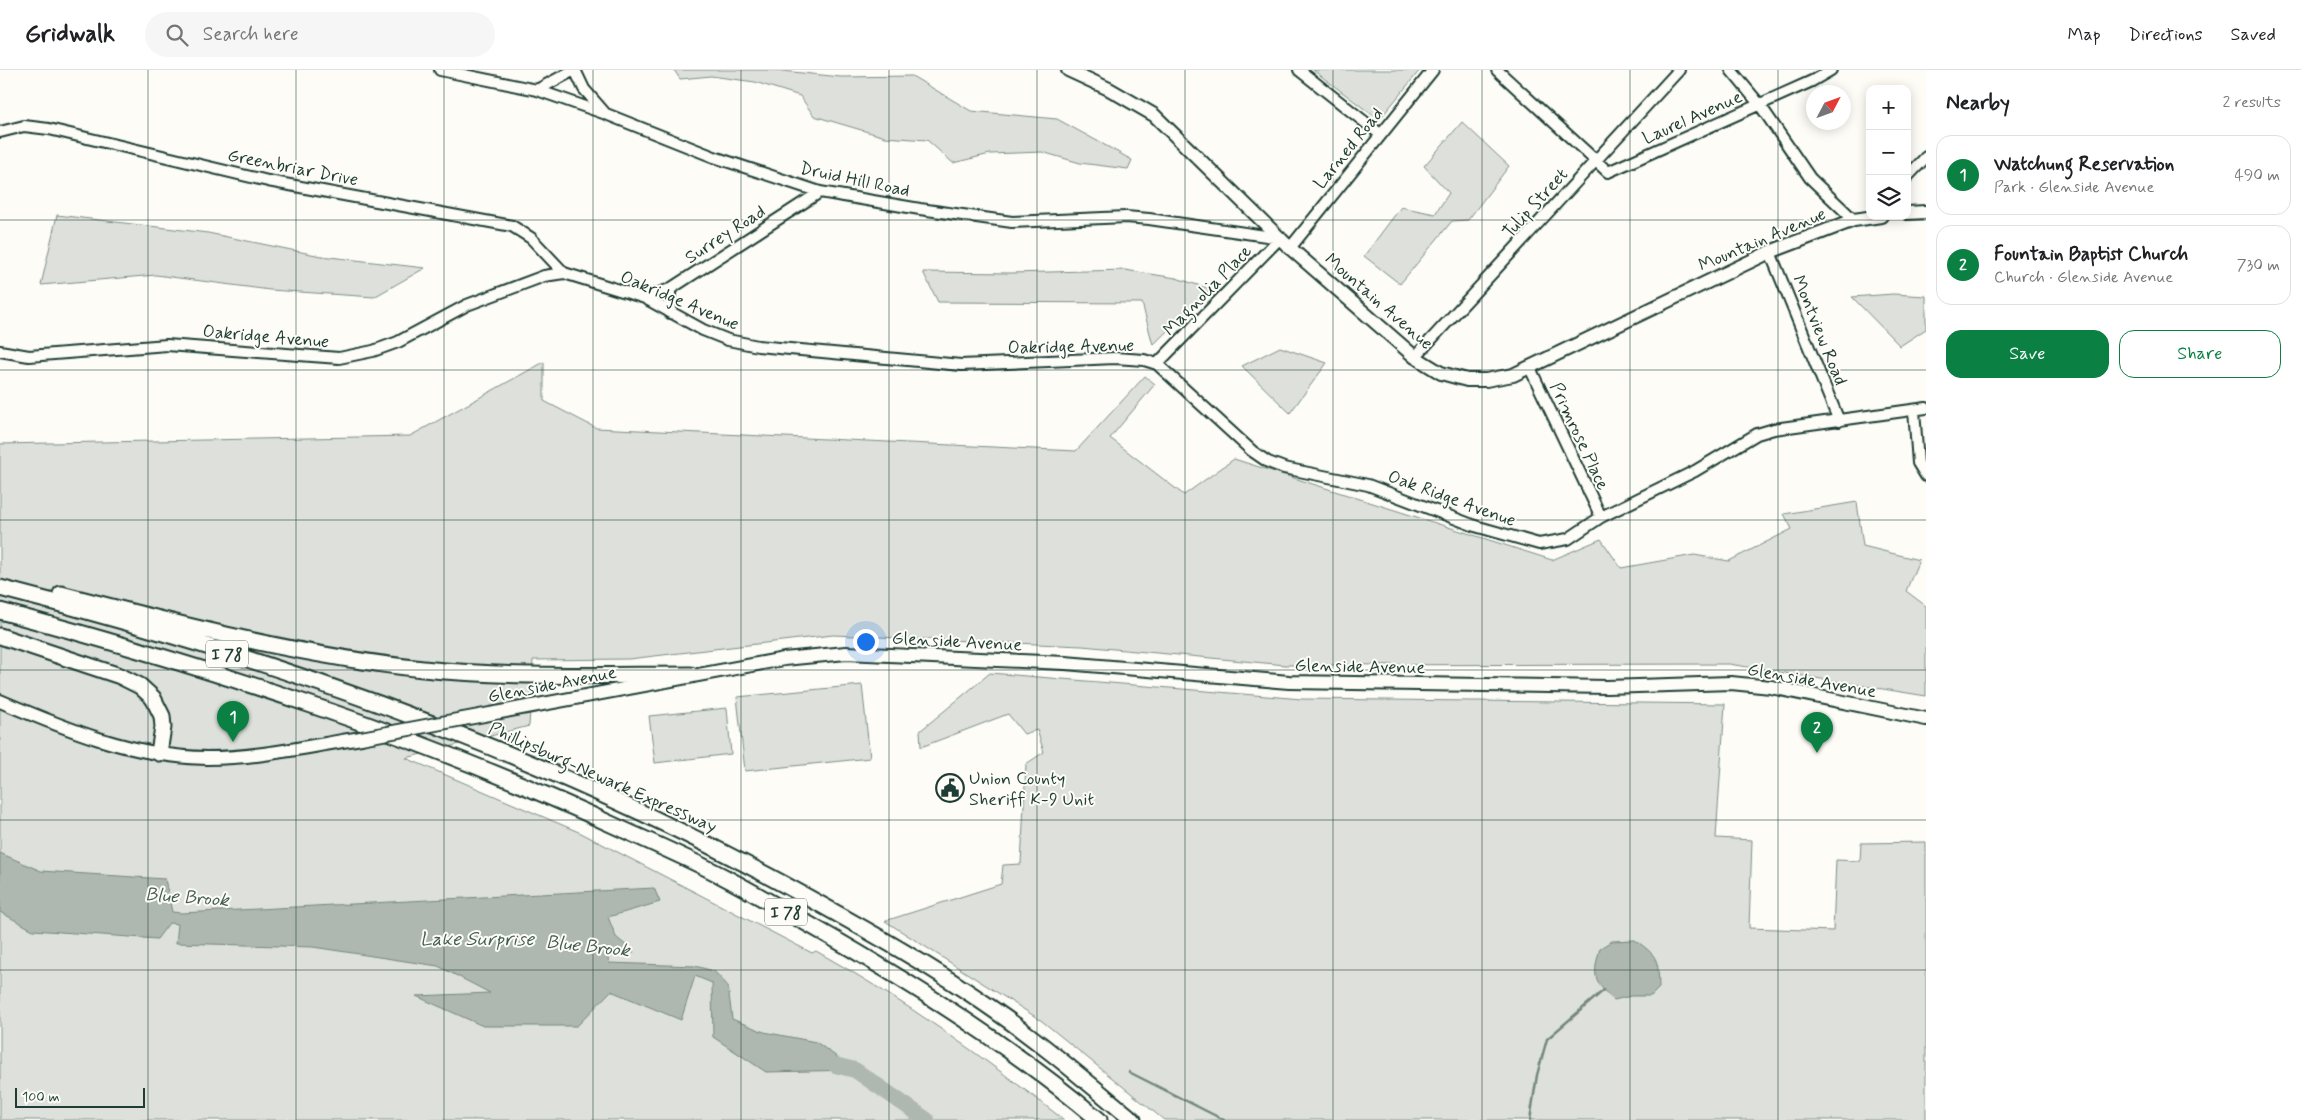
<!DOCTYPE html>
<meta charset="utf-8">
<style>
:root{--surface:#fff;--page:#f6f6f6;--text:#202124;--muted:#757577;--line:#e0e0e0;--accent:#0b8043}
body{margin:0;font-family:Mynerve,sans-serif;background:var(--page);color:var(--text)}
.controls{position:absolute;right:15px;top:15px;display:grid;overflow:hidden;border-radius:10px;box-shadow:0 2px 12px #0003}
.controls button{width:45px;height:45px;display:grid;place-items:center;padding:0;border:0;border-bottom:1px solid var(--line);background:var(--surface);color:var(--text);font:25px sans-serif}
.compass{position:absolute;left:1806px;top:15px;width:45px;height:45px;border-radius:50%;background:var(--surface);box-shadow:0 2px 12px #0003;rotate:49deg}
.scale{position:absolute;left:15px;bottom:12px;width:130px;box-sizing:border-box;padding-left:5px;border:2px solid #1f3d34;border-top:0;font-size:14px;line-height:18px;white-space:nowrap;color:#1f3d34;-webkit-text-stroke:4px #fdfcf7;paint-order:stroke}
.you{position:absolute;left:865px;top:571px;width:18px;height:18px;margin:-12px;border:4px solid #fff;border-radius:50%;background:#1a73e8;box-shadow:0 0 0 8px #1a73e833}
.badge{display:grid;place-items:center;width:32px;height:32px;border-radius:50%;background:var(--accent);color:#fff;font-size:16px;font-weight:700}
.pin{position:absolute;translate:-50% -41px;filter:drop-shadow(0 1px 2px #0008)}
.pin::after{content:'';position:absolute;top:26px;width:18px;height:15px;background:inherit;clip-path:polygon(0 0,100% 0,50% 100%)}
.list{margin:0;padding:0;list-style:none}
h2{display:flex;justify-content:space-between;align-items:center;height:65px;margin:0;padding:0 20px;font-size:21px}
h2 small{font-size:16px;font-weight:400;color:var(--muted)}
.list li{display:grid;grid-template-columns:32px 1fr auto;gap:15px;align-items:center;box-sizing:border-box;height:80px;margin:0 10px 10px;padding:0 10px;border:1px solid var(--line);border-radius:15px}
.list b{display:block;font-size:19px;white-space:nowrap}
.list p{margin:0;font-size:16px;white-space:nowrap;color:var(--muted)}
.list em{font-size:16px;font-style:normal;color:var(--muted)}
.actions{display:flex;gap:10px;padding:15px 20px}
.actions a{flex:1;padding:11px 0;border:1px solid var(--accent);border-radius:15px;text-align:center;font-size:18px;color:var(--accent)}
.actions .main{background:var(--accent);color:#fff}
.icon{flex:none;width:28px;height:28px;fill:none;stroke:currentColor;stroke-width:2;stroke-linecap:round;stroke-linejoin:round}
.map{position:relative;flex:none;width:1926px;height:1050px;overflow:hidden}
header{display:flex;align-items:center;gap:30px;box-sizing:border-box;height:70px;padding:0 25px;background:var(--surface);border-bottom:1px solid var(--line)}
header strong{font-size:24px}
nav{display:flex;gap:28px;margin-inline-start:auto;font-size:18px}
.search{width:350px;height:45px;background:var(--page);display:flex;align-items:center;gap:12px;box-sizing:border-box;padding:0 18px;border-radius:28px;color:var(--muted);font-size:19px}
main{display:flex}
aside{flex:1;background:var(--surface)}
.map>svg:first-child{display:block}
</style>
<header>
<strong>Gridwalk</strong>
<div class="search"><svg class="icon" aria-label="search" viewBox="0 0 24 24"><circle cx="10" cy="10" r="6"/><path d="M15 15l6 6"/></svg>Search here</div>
<nav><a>Map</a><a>Directions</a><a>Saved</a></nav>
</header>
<main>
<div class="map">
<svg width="1926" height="1050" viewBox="0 0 1926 1050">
<rect width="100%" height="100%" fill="#fdfcf7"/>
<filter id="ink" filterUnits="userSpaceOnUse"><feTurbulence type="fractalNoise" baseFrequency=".02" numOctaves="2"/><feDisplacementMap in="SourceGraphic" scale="10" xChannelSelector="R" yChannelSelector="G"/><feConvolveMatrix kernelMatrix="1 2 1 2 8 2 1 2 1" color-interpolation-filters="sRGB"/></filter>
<g filter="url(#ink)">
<path fill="#dde0db" stroke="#7e8e88" d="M674 0H773L841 7 912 6 971 41 1057 49 1132 90 1128 99 1080 93 1042 82 990 84 953 93 927 70 885 67 814 46 800 26 755 12 711 6 680 9Z
M1313 0H1420L1379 50Z
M1462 52 1509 96 1468 150 1452 151 1400 214 1364 186 1401 137 1435 144 1449 123 1424 96Z
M57 145 208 163 321 186 425 198 374 227 270 220 156 205 41 215Z
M1125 200 1176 208 1210 219 1153 275 1142 233 938 232 923 202 1011 203Z
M1893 224 1926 226V259L1900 276 1852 227Z
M1280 277 1327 293 1290 343 1242 296Z
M544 292V331L596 358 1076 381 1145 306 1155 314 1110 368 1184 425 1234 389 1552 490 1601 469 1621 498 1694 485 1729 491 1792 459 1784 444 1857 432 1863 476 1919 490 1906 521 1926 536V626L1729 594 1286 595 1082 576 833 565 629 589 533 590 529 656 406 688 581 763 812 883 816 881C904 930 985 988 1064 1050H0V374L410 366Z
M990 603 1302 629 1725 634 1716 768 1752 770 1749 858 1833 861 1836 790 1860 791 1861 773 1926 772V1050H1164L1042 951 885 851 1001 814 1003 795 1021 794 1026 694 1044 682 1037 660 1024 664 1008 644 921 677 920 661Z
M862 615 870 688 745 701 737 627Z
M727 638 731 684 655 693 649 646Z"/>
<path fill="#aeb8b1" stroke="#75877f" d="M0 783 41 801 165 809 172 842 182 843 654 818 660 832 608 847 616 867 634 882 607 884 609 893 695 896 714 901 728 916 732 949 764 962 816 972 855 1000 766 1002 713 967 712 913 695 906 681 950 611 921 577 956H483L416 926 490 923 438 896 313 877 176 873 178 854 169 853 157 869 33 860 0 842Z
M1635 870C1659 887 1658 889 1659 918L1651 926H1631L1614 930C1592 911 1593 904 1600 878L1612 871Z"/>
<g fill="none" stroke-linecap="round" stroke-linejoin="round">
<path stroke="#75877f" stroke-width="2.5" d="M1129 1002 1224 1050
M1530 1050 1537 1005 1547 969 1604 920"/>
<path stroke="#aeb8b1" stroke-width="16" d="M835 995 855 1000 927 1050"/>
<defs>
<path id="minor" d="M440 0 537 20 606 44 714 87 820 122 920 139 1012 152 1126 147 1149 149 1280 168
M575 0 584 19 604 42
M1299 0 1380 64
M1497 0 1608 102 1812 11 1831 0
M1731 0 1760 35 1810 108 1854 150
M537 20 574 0
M0 62 24 56 49 59 268 111 512 156 531 168 564 203
M1907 107 1926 87
M1290 178 1433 0
M1770 182 1839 351
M645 228 670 219 820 122
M670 243V219
M0 281 29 286 167 275 339 288 373 281 398 272 467 235 544 206 564 203 645 228 703 260 728 270 758 276 961 295 1115 288 1144 290 1157 294 1252 381 1268 392 1284 398 1368 415 1475 456 1539 474 1568 469 1601 447 1695 401 1757 364 1774 359 1926 338
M1415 287 1679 0
M1157 294 1280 168
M1530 298 1601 447
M1914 340 1918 393 1926 406"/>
<path id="major" d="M1068 0 1109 19 1154 45 1290 178 1415 287 1441 303 1467 310H1486L1513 305 1770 182 1854 150 1881 146
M1907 143 1926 142
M0 631C66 659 134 687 207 688 259 688 310 676 361 668
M463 649 784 589 846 583 1065 593 1289 612 1607 617 1731 613 1771 617 1926 649"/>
<path id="highway" d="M0 518C280 589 556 688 809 828 872 863 935 898 994 940 1043 974 1087 1012 1133 1050
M61 524C181 555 300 586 423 599 513 608 602 605 691 605
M0 541C209 597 416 664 613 755 650 772 688 788 724 807 753 822 781 839 810 855 911 912 1010 975 1099 1050
M0 566 120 606 140 616 153 628 162 646 163 657 159 683"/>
</defs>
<use href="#minor" stroke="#1f3d34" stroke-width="14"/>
<use href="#major" stroke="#1f3d34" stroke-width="16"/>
<use href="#highway" stroke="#1f3d34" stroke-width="19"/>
<use href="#minor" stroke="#fdfcf7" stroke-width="10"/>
<use href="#major" stroke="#fdfcf7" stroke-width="12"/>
<use href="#highway" stroke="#fdfcf7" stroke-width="15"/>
<defs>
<path id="major-bridge" d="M361 668 463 649"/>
</defs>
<use href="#major-bridge" stroke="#1f3d34" stroke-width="16" stroke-linecap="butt"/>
<use href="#major-bridge" stroke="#fdfcf7" stroke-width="12"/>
</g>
</g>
<path fill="none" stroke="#1f3d34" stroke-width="1" stroke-opacity="0.55" d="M148 0V1050M296 0V1050M444 0V1050M593 0V1050M741 0V1050M889 0V1050M1037 0V1050M1185 0V1050M1333 0V1050M1482 0V1050M1630 0V1050M1778 0V1050M0 150H1926M0 300H1926M0 450H1926M0 600H1926M0 750H1926M0 900H1926"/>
<defs>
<symbol id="civic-ring" viewBox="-11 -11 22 22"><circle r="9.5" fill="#fdfcf7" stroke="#1f3d34" stroke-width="1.5"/><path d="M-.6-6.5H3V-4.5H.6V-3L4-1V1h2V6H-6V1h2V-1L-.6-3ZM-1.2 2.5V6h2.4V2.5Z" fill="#1f3d34"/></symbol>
</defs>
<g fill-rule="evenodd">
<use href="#civic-ring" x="934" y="702" width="32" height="32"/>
</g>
<g text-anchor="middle" stroke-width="4" stroke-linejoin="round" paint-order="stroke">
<g fill="#fdfcf7" stroke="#62766e" stroke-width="1">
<rect x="206" y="570.5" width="42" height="27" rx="4"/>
<rect x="765" y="828.5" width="42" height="27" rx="4"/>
</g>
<g font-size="16" font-weight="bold" fill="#1f3d34">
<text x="227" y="590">I 78</text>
<text x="786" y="848">I 78</text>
</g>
<g font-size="18" fill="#1f3d34" stroke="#fdfcf7">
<text transform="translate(1692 47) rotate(-24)" y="6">Laurel Avenue</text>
<text transform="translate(1348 78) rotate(-51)" y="6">Larned Road</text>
<text transform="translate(293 97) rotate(11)" y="6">Greenbriar Drive</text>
<text transform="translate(855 109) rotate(12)" y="6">Druid Hill Road</text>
<text transform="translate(1535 133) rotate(-48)" y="6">Tulip Street</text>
<text transform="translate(725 164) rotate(-33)" y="6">Surrey Road</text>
<text transform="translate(1762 169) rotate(-23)" y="6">Mountain Avenue</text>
<text transform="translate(1207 220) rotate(-46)" y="6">Magnolia Place</text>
<text transform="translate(680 230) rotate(23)" y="6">Oakridge Avenue</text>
<text transform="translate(1379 231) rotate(41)" y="6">Mountain Avenue</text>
<text transform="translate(1820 260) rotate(68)" y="6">Montview Road</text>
<text transform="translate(266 266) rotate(5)" y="6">Oakridge Avenue</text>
<text transform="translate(1071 276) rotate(-1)" y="6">Oakridge Avenue</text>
<text transform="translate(1580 366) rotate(65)" y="6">Primrose Place</text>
<text transform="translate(1452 428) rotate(20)" y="6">Oak Ridge Avenue</text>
<text transform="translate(957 571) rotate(3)" y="6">Glenside Avenue</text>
<text transform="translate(1360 596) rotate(1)" y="6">Glenside Avenue</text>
<text transform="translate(1812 610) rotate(10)" y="6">Glenside Avenue</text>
<text transform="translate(552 614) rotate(-11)" y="6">Glenside Avenue</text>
<text transform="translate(603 707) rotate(24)" y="6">Phillipsburg-Newark Expressway</text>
</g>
<g font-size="18" fill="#1f3d34" stroke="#fdfcf7" text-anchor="start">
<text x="969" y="714">Union County<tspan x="969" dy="21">Sheriff K-9 Unit</tspan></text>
</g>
<g font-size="19" font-style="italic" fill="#435c53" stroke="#fdfcf7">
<text transform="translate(187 826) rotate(4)" y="7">Blue Brook</text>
<text x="477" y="875">Lake Surprise</text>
<text transform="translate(588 875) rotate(6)" y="7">Blue Brook</text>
</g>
</g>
</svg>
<div class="controls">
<button>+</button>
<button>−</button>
<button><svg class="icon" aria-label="layers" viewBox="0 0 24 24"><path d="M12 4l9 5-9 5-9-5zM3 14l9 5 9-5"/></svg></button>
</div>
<svg class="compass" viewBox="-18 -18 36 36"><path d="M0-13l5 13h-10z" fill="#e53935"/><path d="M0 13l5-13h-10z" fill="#757577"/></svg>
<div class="scale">100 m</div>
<div class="you"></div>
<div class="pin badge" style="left:233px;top:672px">1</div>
<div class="pin badge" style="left:1817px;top:683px">2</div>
</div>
<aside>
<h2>Nearby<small>2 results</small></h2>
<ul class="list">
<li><span class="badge">1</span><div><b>Watchung Reservation</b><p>Park · Glenside Avenue</p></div><em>490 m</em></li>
<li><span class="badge">2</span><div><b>Fountain Baptist Church</b><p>Church · Glenside Avenue</p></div><em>730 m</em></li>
</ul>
<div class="actions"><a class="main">Save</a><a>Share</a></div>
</aside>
</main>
